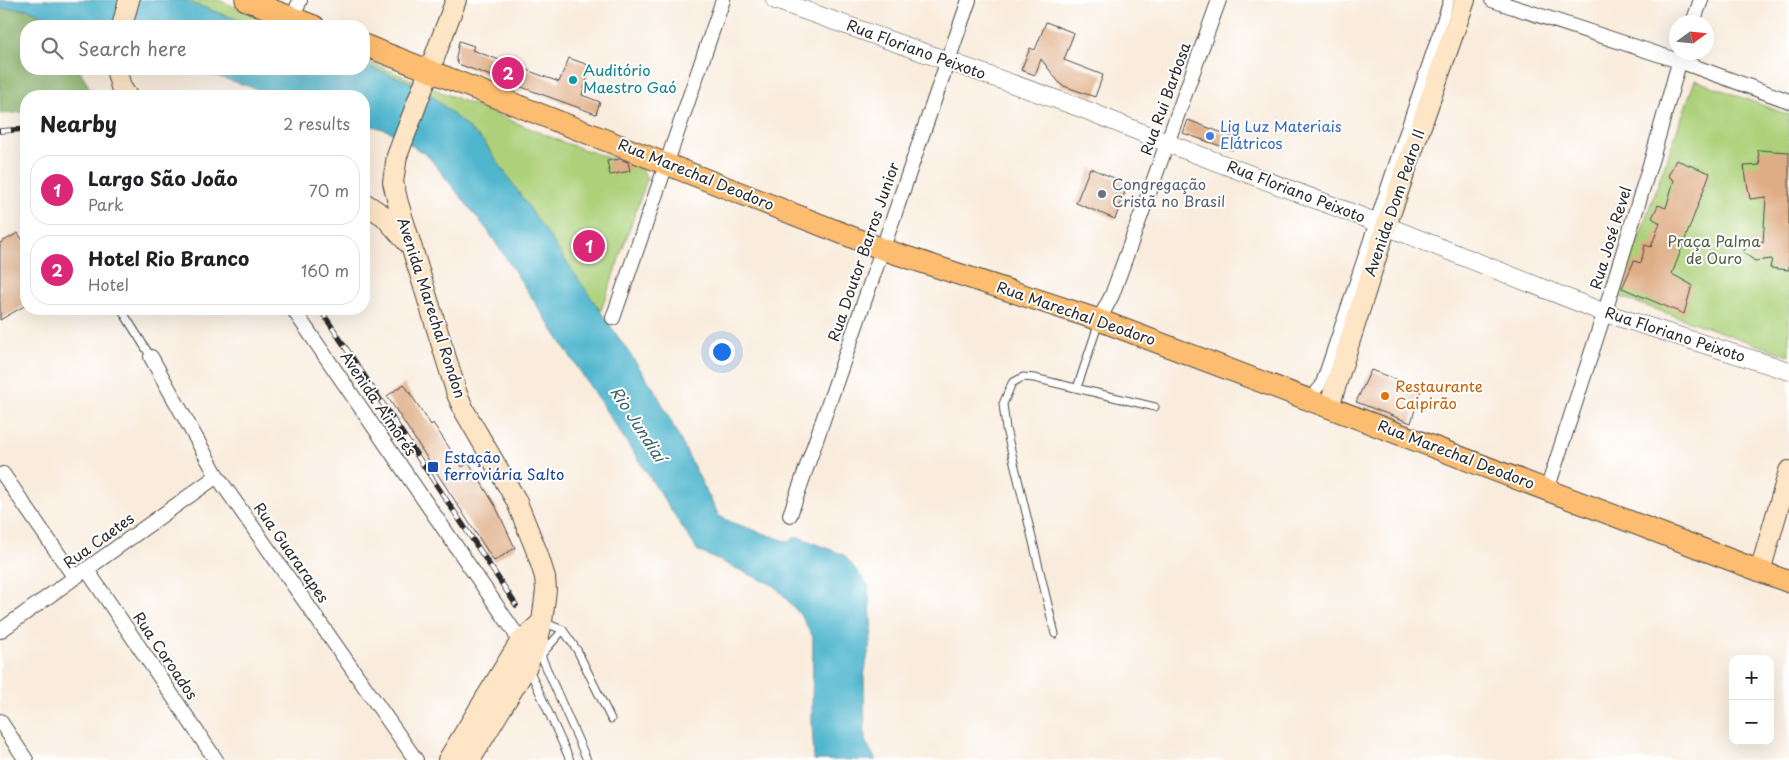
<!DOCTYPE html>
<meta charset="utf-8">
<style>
:root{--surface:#fff;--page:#f2f2f2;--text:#202124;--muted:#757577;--line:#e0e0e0;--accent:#db2777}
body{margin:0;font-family:"Playpen Sans",sans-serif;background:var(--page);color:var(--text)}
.controls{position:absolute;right:15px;bottom:15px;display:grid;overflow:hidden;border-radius:10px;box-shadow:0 5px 20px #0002}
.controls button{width:45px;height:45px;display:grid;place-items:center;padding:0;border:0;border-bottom:1px solid var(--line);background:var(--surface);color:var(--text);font:25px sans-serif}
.compass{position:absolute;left:1669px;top:15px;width:45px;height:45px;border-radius:50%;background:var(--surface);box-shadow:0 5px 20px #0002;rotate:75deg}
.you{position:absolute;left:721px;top:351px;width:18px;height:18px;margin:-12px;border:4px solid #fff;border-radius:50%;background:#1a73e8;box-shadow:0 0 0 8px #1a73e833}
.badge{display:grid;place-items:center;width:32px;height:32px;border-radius:50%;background:var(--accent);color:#fff;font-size:16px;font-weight:700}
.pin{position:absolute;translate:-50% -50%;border:2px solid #fff;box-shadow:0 1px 5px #0006}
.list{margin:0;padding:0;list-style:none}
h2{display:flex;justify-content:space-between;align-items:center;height:65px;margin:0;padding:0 20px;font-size:21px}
h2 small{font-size:16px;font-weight:400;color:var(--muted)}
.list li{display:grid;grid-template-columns:32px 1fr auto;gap:15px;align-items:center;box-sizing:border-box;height:70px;margin:0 10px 10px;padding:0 10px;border:1px solid var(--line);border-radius:20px}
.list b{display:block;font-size:19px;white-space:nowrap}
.list p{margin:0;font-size:16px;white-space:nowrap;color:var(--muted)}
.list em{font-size:16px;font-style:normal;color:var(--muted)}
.icon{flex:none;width:28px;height:28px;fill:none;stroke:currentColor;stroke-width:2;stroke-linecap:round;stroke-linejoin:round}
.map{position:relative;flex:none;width:1789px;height:760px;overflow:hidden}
.search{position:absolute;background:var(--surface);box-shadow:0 5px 20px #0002;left:20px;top:20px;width:350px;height:55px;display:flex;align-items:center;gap:12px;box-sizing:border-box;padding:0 18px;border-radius:20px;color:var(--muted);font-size:19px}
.panel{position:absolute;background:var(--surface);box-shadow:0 5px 20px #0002;left:20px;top:90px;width:350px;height:225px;border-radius:20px}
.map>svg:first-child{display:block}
</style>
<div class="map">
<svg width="1789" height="760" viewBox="0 0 1789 760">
<rect width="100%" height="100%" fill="#fff"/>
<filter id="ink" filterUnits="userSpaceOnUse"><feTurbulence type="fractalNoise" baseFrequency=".02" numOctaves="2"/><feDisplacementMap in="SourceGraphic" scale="10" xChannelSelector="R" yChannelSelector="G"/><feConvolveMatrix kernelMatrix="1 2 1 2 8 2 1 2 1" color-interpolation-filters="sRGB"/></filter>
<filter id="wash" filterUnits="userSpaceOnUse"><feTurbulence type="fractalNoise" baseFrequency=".0096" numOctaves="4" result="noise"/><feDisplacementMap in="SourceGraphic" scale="20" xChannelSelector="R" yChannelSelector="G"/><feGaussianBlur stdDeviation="1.12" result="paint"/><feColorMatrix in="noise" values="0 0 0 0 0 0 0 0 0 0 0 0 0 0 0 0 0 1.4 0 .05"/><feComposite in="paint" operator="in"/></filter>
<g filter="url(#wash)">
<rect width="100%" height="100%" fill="#f9ecdd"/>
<path fill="#add17a" stroke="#6c7e52" d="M183 0H218L282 26H255Z
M364 60 565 143 642 169 647 179 600 313 484 142 421 86 364 65Z
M1695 80 1789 115V356L1618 296Z"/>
<path fill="#8ab36a" stroke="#5a6f4a" d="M0 8 28 9 68 26H26V69H79L94 96H26V112L0 114Z"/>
<path fill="#4fb6ce" stroke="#3d707c" d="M0 0H183L255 26H68L28 9 0 8Z
M364 65 421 86 484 142 656 392 719 516 733 523 789 542 796 536 844 555 868 585 872 630 864 676 865 741 876 760H814L812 723 813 637 802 617 775 586 698 551 488 231 428 156 389 131 364 123V96H280L194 69H364Z"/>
<g id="blocks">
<path fill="#dfad85" d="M1046 22 1074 33 1064 60 1103 75 1095 97 1061 85 1041 59 1035 75 1021 70 1030 48 1035 50Z
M459 41 474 46 472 50 559 82 569 58 591 66 582 95 600 102 596 114 458 64 456 58Z
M1188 120 1236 138 1232 150 1183 133Z
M1758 150 1789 152V270L1770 268 1772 259 1755 261 1743 252 1752 239 1763 243 1766 197 1750 199 1744 166 1760 165Z
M619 159 628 162 630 171 610 175 607 161Z
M1676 160 1710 173 1672 274 1692 285 1684 314 1622 288 1634 261 1641 263 1645 245 1651 247 1660 223 1652 218 1658 205 1666 208 1674 180 1668 176Z
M1090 168 1128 184 1115 219 1076 203Z
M18 233 26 246V305L0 320V243Z
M1371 370 1421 389 1411 423 1356 402Z
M404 384 431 425 433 423 462 467 469 463 496 507 515 548 494 561 387 396Z"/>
</g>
</g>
<g filter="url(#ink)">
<use href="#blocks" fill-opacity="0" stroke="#4a4846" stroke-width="1"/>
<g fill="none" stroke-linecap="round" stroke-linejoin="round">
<defs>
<path id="service" d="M121 309 151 357
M1077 388 1099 322
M543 622 563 630 577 650 611 719
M563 630 542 654V658L587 760
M1055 634 1006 429 1003 404 1012 383 1023 377 1034 378 1155 407
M529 669 570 760"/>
<path id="pedestrian" d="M1308 399 1320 386 1449 0"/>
<path id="minor" d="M1492 0 1679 61 1789 101
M293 18 300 0
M1693 22 1701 0
M293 309 514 631 522 650
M613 318 723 0
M1099 320 1112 295 1219 0
M151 357 217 476 416 760
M3 474 75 578
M1547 490 1607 305 1653 155 1682 52
M790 515 969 0
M87 570 216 760
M0 631 217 476
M0 721 26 760"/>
<path id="tertiary" d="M775 0 1081 108 1167 143 1386 226 1605 313 1789 371"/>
<path id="secondary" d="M456 0 397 156 393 182 398 203 457 394 465 412 516 500 537 552 545 577 546 590 542 622 538 640 527 666 470 760
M122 26 129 0
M116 69 121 87 127 96
M364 203 384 216 407 242
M1329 407 1386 226 1465 0
M1760 571 1789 471
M448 760 520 642 542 622"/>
<path id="primary" d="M246 0 314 26
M364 45 882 249 1099 320 1789 582"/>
</defs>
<use href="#service" stroke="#4a4846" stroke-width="9"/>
<use href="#pedestrian" stroke="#4a4846" stroke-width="12"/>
<use href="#minor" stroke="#4a4846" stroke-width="16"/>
<use href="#tertiary" stroke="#4a4846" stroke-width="19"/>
<use href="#secondary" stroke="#4a4846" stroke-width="22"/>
<use href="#primary" stroke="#4a4846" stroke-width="23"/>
<use href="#service" stroke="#fff" stroke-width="7"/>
<use href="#pedestrian" stroke="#fff" stroke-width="10"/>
<use href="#minor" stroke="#fff" stroke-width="14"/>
<use href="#tertiary" stroke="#fff" stroke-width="18"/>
<use href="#secondary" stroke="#fee5c5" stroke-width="20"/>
<use href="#primary" stroke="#fcbd6f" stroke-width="21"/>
<defs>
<path id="rail" d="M0 131 26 129
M320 309 516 605"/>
</defs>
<use href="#rail" stroke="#2b2b2b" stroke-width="5.5"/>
<use href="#rail" stroke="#fff" stroke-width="4" stroke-dasharray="11" stroke-linecap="butt"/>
</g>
</g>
<circle fill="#0f9aa8" stroke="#fff" stroke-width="2" cx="573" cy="80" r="5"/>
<circle fill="#3f7fe0" stroke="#fff" stroke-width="2" cx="1210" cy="136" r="5"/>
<circle fill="#6b7280" stroke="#fff" stroke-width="2" cx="1102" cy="194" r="5"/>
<circle fill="#e8710a" stroke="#fff" stroke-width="2" cx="1385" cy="396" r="5"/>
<rect fill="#1a4fb4" stroke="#fff" stroke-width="2" x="427" y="461" width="12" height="12" rx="2.5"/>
<g text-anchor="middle" stroke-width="4" stroke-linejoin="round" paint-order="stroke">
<g font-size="15" fill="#2b2b2b" stroke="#fff">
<text transform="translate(916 50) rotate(20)" y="5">Rua Floriano Peixoto</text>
<text transform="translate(1166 99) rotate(-70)" y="5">Rua Rui Barbosa</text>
<text transform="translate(696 175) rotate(22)" y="5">Rua Marechal Deodoro</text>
<text transform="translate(1296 192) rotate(21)" y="5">Rua Floriano Peixoto</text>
<text transform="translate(1395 203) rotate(-71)" y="5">Avenida Dom Pedro II</text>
<text transform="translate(1611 238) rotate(-73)" y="5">Rua José Revel</text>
<text transform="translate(864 252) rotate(-71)" y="5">Rua Doutor Barros Junior</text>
<text transform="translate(431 308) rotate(72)" y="5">Avenida Marechal Rondon</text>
<text transform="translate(1076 314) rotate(19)" y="5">Rua Marechal Deodoro</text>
<text transform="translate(1675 335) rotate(18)" y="5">Rua Floriano Peixoto</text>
<text transform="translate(378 404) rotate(56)" y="5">Avenida Aimorés</text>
<text transform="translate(1456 455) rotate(21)" y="5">Rua Marechal Deodoro</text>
<text transform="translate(99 541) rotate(-36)" y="5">Rua Caetes</text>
<text transform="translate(291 553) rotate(55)" y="5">Rua Guararapes</text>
<text transform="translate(165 656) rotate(56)" y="5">Rua Coroados</text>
</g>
<g font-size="15" fill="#0d838f" stroke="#fff" text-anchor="start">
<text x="583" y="76">Auditório<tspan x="583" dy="17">Maestro Gaó</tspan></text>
</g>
<g font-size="15" fill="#366cbe" stroke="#fff" text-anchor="start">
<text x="1220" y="132">Lig Luz Materiais<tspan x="1220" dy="17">Elátricos</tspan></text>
</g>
<g font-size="15" fill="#5b616d" stroke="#fff" text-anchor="start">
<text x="1112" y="190">Congregação<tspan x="1112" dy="17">Cristã no Brasil</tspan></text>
</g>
<g font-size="15" fill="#525d43" stroke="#fff">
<text x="1714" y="247">Praça Palma<tspan x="1714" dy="17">de Ouro</tspan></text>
</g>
<g font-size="15" fill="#c56008" stroke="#fff" text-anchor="start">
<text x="1395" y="392">Restaurante<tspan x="1395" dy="17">Caipirão</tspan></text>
</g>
<g font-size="15" fill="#164399" stroke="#fff" text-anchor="start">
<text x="444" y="463">Estação<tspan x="444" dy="17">ferroviária Salto</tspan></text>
</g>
<g font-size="16" font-style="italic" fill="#39636c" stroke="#fff">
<text transform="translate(638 424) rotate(57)" y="6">Rio Jundiaí</text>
</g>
</g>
</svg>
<div class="controls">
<button>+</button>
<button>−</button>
</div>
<svg class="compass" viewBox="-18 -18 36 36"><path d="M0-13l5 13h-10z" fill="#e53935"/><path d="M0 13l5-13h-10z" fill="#757577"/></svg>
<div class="you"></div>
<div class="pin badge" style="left:589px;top:246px">1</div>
<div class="pin badge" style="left:508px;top:73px">2</div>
<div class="search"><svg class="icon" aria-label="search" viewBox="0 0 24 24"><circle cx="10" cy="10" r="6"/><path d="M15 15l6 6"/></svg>Search here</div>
<section class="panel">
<h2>Nearby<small>2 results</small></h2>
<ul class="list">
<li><span class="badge">1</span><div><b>Largo São João</b><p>Park</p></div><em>70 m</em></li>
<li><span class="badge">2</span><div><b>Hotel Rio Branco</b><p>Hotel</p></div><em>160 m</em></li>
</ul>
</section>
</div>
